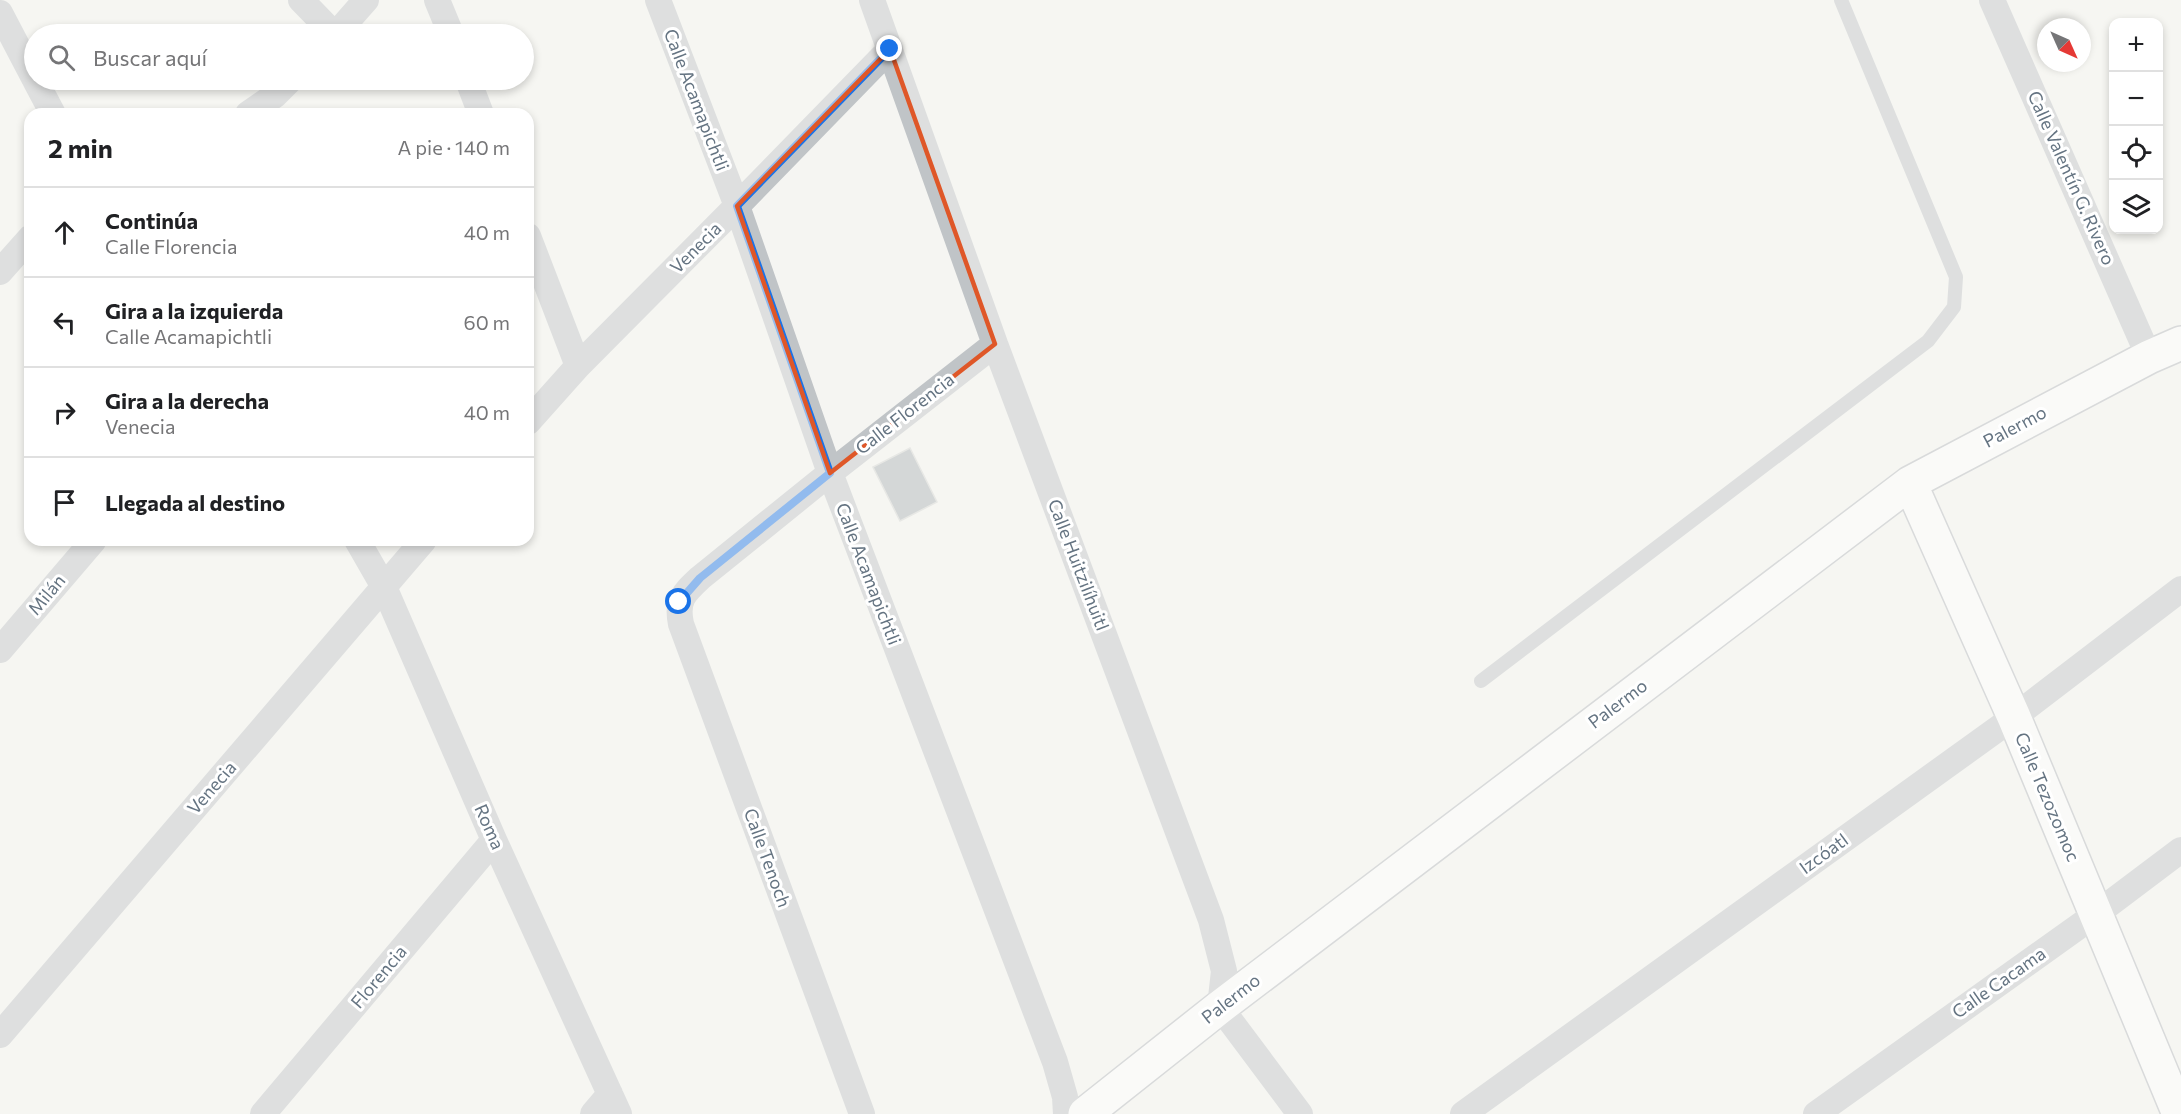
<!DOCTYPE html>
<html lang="es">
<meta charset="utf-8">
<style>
:root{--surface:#fff;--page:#f2f2f2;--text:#202124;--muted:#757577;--line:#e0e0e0}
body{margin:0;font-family:Commissioner,sans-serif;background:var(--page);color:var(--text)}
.controls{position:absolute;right:18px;top:18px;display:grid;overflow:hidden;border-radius:12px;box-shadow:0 3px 9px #0003}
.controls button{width:54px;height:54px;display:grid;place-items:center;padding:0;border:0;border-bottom:2px solid var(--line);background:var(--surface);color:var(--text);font:30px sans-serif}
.compass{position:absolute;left:2037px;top:18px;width:54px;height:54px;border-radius:50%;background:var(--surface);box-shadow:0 3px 9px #0003;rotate:135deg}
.stop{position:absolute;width:18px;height:18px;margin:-14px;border:4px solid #1a73e8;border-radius:50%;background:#fff}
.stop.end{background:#1a73e8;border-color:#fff;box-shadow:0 2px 6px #0008}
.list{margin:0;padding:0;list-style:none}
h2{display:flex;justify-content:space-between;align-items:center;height:78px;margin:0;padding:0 24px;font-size:26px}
h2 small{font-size:20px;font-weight:400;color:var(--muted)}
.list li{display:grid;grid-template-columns:39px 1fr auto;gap:18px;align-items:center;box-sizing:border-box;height:90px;padding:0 24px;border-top:2px solid var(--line)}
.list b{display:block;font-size:22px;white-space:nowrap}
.list p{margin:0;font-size:20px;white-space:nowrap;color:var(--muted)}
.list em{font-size:20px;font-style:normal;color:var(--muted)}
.icon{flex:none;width:33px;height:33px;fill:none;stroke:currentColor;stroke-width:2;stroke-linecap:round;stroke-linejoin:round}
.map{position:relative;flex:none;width:2181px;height:1114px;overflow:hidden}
.search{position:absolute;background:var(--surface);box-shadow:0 3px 9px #0003;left:24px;top:24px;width:510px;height:66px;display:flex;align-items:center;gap:15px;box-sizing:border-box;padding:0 21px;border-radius:33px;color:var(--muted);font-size:22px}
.panel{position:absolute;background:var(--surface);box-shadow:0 3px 9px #0003;left:24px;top:108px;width:510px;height:438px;border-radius:18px}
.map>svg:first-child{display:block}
</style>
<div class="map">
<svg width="2181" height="1114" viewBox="0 0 2181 1114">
<rect width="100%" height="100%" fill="#f5f5f2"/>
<path fill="#aab1b6" stroke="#d6d7d4" stroke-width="1.5" d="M910 448 937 502 900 521 873 467Z"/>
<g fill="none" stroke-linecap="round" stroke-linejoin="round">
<defs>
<path id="secondary" d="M1910 483 2014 717 2179 1114
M1085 1114 1220 1007 1910 483 2149 357 2181 343"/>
</defs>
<use href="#secondary" stroke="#b5b9be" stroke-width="36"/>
<path stroke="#c0c4c7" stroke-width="14" d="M1481 681 1928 341 1954 307 1956 277 1841 0"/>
<path stroke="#c0c4c7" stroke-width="26" d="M301 0 334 34
M437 0 451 34
M658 0 737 206 830 473 1055 1062 1065 1097 1066 1114
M872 0 995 344 1211 920 1224 971 1220 1007 1300 1114
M1992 0 2149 357
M0 13 34 78
M336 34 366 0
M35 80 53 114
M468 80 481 114
M248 114 275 95 290 80
M528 236 578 366
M0 272 30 238
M528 422 578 366 737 206 890 49
M357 540 384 587 494 840 619 1114
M0 650 94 540
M0 1035 424 540
M263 1114 494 840
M593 1114 610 1094
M862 1114 681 624C676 600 684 593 700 578L830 473 995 344
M1463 1114 2014 717 2181 589
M1816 1114 2096 914 2181 850"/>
<use href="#secondary" stroke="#fff" stroke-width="33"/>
</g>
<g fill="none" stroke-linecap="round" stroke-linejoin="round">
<path stroke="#1a73e8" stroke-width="8" d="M679 602 700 578 830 473 737 206 890 49"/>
</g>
<path d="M0 0H2181V1114H0ZM890 49 995 344 830 473 737 206Z" fill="#f5f5f2" fill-opacity=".55" fill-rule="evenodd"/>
<path fill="none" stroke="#df5728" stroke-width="4.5" stroke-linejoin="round" d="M890 49 995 344 830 473 737 206Z"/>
<g text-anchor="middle" stroke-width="6" stroke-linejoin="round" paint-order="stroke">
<g font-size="18" fill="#657482" stroke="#fff">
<text transform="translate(696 100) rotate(69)" y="6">Calle Acamapichtli</text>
<text transform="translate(2071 178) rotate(66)" y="6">Calle Valentín G. Rivero</text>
<text transform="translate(696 248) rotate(-45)" y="6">Venecia</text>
<text transform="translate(905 414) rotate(-38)" y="6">Calle Florencia</text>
<text transform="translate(2015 427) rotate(-28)" y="6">Palermo</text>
<text transform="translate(1078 565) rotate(69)" y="6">Calle Huitzilíhuitl</text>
<text transform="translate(868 574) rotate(69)" y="6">Calle Acamapichtli</text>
<text transform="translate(47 595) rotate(-50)" y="6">Milán</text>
<text transform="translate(1618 704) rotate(-37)" y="6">Palermo</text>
<text transform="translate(212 788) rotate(-49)" y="6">Venecia</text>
<text transform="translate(2047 797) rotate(67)" y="6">Calle Tezozomoc</text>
<text transform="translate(489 827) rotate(66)" y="6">Roma</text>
<text transform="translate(1824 854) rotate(-36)" y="6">Izcóatl</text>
<text transform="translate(767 858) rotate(70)" y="6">Calle Tenoch</text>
<text transform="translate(379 977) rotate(-50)" y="6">Florencia</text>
<text transform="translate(1999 983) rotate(-35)" y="6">Calle Cacama</text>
<text transform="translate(1231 999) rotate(-38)" y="6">Palermo</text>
</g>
</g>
</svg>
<div class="controls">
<button>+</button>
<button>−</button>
<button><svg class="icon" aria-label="locate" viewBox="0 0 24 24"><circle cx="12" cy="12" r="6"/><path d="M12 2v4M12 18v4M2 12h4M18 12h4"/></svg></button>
<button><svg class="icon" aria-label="layers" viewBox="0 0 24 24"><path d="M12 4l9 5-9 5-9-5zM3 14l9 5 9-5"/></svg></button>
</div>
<svg class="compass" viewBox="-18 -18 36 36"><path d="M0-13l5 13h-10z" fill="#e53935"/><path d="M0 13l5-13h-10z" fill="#757577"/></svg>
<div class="stop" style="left:679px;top:602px"></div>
<div class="stop end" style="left:890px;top:49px"></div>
<div class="search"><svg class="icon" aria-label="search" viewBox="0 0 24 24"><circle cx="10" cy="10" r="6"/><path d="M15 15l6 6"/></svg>Buscar aquí</div>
<section class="panel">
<h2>2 min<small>A pie · 140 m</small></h2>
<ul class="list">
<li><svg class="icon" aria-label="ahead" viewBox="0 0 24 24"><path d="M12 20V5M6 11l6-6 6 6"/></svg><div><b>Continúa</b><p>Calle Florencia</p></div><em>40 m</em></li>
<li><svg class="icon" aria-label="left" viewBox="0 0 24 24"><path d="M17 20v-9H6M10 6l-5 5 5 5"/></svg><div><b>Gira a la izquierda</b><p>Calle Acamapichtli</p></div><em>60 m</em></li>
<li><svg class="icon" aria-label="right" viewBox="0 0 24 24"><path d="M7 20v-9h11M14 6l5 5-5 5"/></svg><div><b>Gira a la derecha</b><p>Venecia</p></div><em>40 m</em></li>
<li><svg class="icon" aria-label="arrive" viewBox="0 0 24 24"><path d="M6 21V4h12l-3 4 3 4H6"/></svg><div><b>Llegada al destino</b></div></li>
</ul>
</section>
</div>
